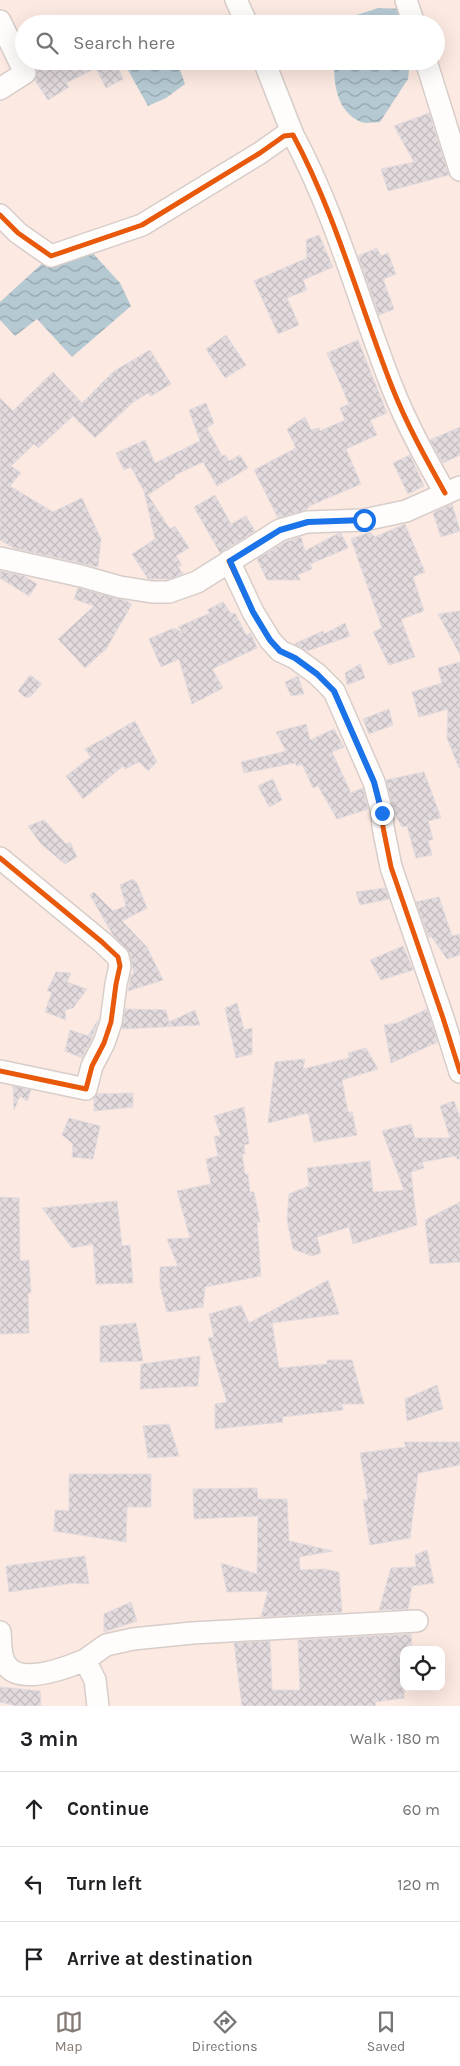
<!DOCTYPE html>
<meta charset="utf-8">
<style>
:root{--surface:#fff;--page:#f2f2f2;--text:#202124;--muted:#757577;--line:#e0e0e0;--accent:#867a74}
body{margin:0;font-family:Karla,sans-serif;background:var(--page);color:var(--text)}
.controls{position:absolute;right:15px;bottom:15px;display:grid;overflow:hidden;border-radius:10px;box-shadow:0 5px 20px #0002}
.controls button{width:45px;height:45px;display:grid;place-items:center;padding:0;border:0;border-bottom:1px solid var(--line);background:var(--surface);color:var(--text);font:25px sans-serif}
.stop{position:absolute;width:15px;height:15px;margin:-11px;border:4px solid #1a73e8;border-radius:50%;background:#fff}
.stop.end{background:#1a73e8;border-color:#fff;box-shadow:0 1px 5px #0008}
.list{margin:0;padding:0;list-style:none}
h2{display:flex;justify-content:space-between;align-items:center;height:65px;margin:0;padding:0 20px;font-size:21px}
h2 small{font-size:16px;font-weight:400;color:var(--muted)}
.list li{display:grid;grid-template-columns:32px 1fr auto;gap:15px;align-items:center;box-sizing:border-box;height:75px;padding:0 20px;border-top:1px solid var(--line)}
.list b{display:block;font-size:19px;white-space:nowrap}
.list em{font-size:16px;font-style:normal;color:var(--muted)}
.icon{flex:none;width:28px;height:28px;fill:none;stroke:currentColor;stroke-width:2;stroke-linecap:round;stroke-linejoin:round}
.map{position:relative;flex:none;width:460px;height:1706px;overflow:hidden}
.search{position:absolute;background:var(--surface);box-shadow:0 5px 20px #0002;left:15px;right:15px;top:15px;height:55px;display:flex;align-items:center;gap:12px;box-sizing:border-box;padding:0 18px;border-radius:28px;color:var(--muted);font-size:19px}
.sheet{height:290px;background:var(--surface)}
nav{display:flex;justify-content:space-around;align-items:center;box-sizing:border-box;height:70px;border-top:1px solid var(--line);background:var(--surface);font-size:14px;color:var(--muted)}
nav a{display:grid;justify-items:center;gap:2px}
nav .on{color:var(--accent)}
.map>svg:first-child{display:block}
</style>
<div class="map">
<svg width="460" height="1706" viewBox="0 0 460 1706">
<defs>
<pattern id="water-waves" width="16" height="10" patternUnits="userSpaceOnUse" patternTransform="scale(1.25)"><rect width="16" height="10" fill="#b5c9d3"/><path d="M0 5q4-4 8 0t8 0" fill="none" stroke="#95a4ac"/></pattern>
<pattern id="building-cross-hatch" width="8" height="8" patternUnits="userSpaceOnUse" patternTransform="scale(1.25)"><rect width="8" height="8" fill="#e2dadd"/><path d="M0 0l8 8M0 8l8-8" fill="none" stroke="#c3bcbe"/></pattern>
</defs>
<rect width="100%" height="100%" fill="#faf2ee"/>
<path fill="#fce9e1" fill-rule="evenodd" d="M0 0H460V1706H0ZM24 24H436V61H24ZM404 1650H441V1687H404Z"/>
<path fill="url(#water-waves)" d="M379 8 403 9 408 24H337V21Z
M123 61H177L185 84 166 98 148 106Z
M334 61H410L408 79 380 122C374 122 366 124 361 122 336 111 334 84 334 61Z
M89 249 120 283 131 306 72 357 37 319 15 336 0 320V302L46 260Z"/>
<path fill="url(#building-cross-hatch)" stroke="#e2dbdf" d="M33 61H115L123 79 106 88 96 68 66 83 69 87 48 100 35 80 37 73Z
M429 113 449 175 388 191 381 169 414 162 394 126Z
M319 235 333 267 303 280 307 290 287 298 299 325 278 334 254 281 307 258 306 240Z
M377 248 381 256 388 253 396 274 383 279 394 309 379 315 358 256Z
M226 335 246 365 225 378 206 349Z
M358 340 387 413 370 420 377 435 346 449 361 484 309 506V507L305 510 278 518 254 470 296 448 287 429 305 417 311 430 319 428 320 431 345 420 340 408 349 404 327 353Z
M150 350 171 384 151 396 148 393 132 403 95 438 73 416 38 448 34 444 11 466 21 473 10 486 53 512 82 498 101 539 98 567 14 548 0 540V398L13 411 53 372 82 403 114 371Z
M206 403 214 423 207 428 222 456 225 455 229 461 240 455 248 468 217 486 203 462 175 475V477L148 495 170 529 175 526 189 548 176 556 182 565 178 567 183 574 170 579H148L132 554 155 539 144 491 131 467 124 470 116 453 145 440 155 463 200 441 189 410Z
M460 427V455L443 463 430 440Z
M410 455 424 486 408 494 393 463Z
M215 495 231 524 246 516 255 531 220 553 194 507Z
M452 504 460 531 441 537 433 513Z
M405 524 425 572 413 577 424 611 401 619 415 657 389 665 373 632 382 628 351 539 370 532 375 537Z
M339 533H341L348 548 310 564 312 569 297 575 301 580H267L257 559 285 542 301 537 305 551Z
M0 571 24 576 37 584 29 596 0 578Z
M78 588 127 601 132 604 106 649 85 668 58 639 94 606 74 599Z
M223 602 229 611 232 614 235 613 246 635 251 633 257 648 212 669 223 688 192 704 179 659 161 667 149 639 174 628 183 633 178 627 210 613 207 610Z
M460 611V655L438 614Z
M345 623 350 636 307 651 294 644 323 631 324 634Z
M460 662V768H459L447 738 448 709 419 717 412 692 442 683 438 668Z
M360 664 365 678 347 685 345 673Z
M30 675 42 684 30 697H24L18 691Z
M298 676 304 694 291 696 285 682Z
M389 709 393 725 369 734 363 719Z
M135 721 157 762 148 771 139 762 125 769 123 766 83 799 66 776 91 757 85 749Z
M306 724 310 740 334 729 344 747 332 752 351 793 363 788 368 809 337 819 318 786 313 788 302 764 297 766 295 763 244 773 241 762 286 751 276 732Z
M424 772 441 818 428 821 433 839 428 841 432 855 416 858 407 826 402 827 394 812 386 780Z
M273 779 282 800 269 807 258 786Z
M44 820 66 844 70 842 77 857 65 864 41 844 28 826Z
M133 879 137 883 147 908 122 921 147 947 163 980 128 991 131 975 134 974 130 954 113 935 90 895 94 892 113 911 126 906 120 885Z
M385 888 389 899 360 905 356 892Z
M439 897 452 936 460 934V955L447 959 431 936 429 938 416 902Z
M403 946 413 970 381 980 370 960Z
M56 972 71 973 67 982 87 989 73 1008 65 1010 66 1020 45 1012 52 992 47 991Z
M237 1003 244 1030 252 1028V1054L236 1058 225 1008Z
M125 1009 166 1010 169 1022 195 1010 200 1025 122 1029Z
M427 1009 438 1042 391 1063 384 1025 397 1023Z
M98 1020 92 1038 82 1058 65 1051 70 1030 88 1036Z
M366 1048 378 1069 342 1080 348 1112H352L357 1135 314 1142 308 1113 268 1123 275 1062 305 1059 303 1069 349 1058 348 1053Z
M13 1086 31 1090 27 1101 20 1096 14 1110Z
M133 1093V1107L94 1111V1098L97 1094Z
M454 1101 460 1118V1159H457L456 1156 422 1162 424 1168 411 1172 417 1225 353 1244 349 1227 317 1237 321 1253 312 1256 293 1249 287 1220 289 1194 309 1186 307 1168 370 1161 373 1192 404 1190 382 1131 411 1124 415 1138H450L440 1106Z
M244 1107 249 1144 244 1145 245 1154H242L245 1174H248L250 1192H254L260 1222H257L261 1276 205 1287 203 1307 167 1312 160 1286V1267L178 1266 167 1239 190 1238 177 1191 211 1184 206 1159 218 1156 214 1136H221L214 1116Z
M69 1118 100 1126 93 1159 72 1157 73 1144 62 1135Z
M0 1197 19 1198 20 1261 29 1260 31 1293H28L29 1333 0 1334Z
M117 1201 122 1246 130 1245 133 1283 96 1284 93 1244 72 1248 42 1208Z
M460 1202V1262L430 1264 425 1220Z
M328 1280 339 1314 272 1323 279 1368 327 1364V1360H352L364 1404H342L343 1410 282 1417 283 1422 215 1429V1404L227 1402 208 1338 214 1337 209 1314 241 1305 249 1323Z
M136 1323 143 1361 100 1362V1326Z
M200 1356 198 1386 140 1389 141 1364Z
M437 1385 443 1409 407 1421 405 1399Z
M169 1424 179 1456 148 1458 143 1426Z
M404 1442H460V1465L418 1473 410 1538 370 1545 363 1500H368L360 1453 406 1447Z
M69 1474H151V1507H127L126 1542 54 1531 55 1510 69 1511Z
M257 1488 258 1499H287L289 1541 333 1551 299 1557 300 1570 324 1569 339 1572 342 1612 261 1617 268 1591 227 1592 221 1563 257 1574 258 1516 194 1519 193 1489Z
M427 1550 434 1583 412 1586 408 1609 379 1610 391 1568 416 1567 415 1555Z
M85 1556 89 1584 74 1583 9 1592 6 1566Z
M131 1602 137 1621 104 1632V1614Z
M411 1634 412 1650H404V1698L375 1702 376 1706H242L234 1643 270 1641 272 1690H300L298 1640Z
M0 1687 40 1691 41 1706H17L0 1702Z"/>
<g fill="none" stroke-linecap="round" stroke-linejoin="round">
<defs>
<path id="minor" d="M236 0 247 24
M406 0 414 24
M0 21 25 73 0 89
M264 61 293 135
M426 61 460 170
M0 215 18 233 51 256 142 225 260 153 284 136 293 135C336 215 359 303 392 387 406 423 426 459 445 493
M0 558 81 576 120 587 152 592H169L197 582 280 530 307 522 364 520 406 511 460 487
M229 561 253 612 270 640 280 651 295 658 317 674 334 691 374 782 382 813 383 827 391 867 443 1018 460 1072
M0 858 102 942 118 957 120 966 116 984 111 1022 104 1043 92 1066 86 1089 0 1071
M0 1632C1 1642 0 1655 5 1663 18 1687 66 1668 85 1660L95 1680 98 1706
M85 1660 106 1645 133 1639 192 1633 417 1621"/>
</defs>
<use href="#minor" stroke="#d7cdc9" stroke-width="24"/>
<use href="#minor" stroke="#fefdfc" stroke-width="21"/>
<defs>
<path id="cycleway" d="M0 215 18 233 51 256 142 225 260 153 284 136 293 135C336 215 359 303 392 387 406 423 426 459 445 493
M229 561 253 612 270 640 280 651 295 658 317 674 334 691 374 782 382 813 383 827 391 867 443 1018 460 1072
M0 858 102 942 118 957 120 966 116 984 111 1022 104 1043 92 1066 86 1089 0 1071"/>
</defs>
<use href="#cycleway" stroke="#fff" stroke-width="8"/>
<use href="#cycleway" stroke="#e8590c" stroke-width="5"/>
</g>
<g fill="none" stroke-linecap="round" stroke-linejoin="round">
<path stroke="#1a73e8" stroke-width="6" d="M364 520 308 522 280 530 230 561 253 612 270 640 280 651 295 658 317 674 334 691 374 782 382 813"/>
</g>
</svg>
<div class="controls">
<button><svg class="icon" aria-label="locate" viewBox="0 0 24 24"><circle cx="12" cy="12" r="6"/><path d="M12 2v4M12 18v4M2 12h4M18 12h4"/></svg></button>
</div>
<div class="stop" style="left:364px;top:520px"></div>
<div class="stop end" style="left:382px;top:813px"></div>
<div class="search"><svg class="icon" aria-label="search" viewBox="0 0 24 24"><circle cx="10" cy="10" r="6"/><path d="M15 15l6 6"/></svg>Search here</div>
</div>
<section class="sheet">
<h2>3 min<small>Walk · 180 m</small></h2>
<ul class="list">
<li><svg class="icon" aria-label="ahead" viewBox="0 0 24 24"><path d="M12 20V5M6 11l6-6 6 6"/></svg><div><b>Continue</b></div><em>60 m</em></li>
<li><svg class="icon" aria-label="left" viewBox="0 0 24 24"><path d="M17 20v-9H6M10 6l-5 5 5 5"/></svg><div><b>Turn left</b></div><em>120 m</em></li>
<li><svg class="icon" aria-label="arrive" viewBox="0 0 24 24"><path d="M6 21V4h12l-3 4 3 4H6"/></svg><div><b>Arrive at destination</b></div></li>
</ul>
</section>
<nav>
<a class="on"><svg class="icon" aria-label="map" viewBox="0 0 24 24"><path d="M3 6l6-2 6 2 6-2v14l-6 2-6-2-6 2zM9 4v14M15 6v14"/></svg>Map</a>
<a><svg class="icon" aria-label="directions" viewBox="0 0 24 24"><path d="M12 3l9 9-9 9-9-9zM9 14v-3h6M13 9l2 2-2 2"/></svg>Directions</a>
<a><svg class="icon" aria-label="saved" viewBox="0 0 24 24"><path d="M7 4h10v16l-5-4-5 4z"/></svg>Saved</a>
</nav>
